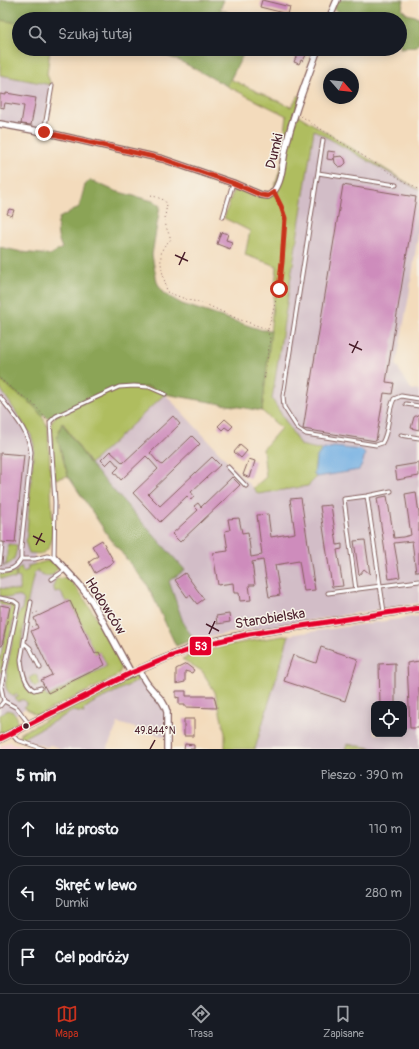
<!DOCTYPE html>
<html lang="pl">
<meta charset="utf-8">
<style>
:root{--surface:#171b24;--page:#242831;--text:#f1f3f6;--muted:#9ea1a6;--line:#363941;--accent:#c8321e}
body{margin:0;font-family:Pangolin,sans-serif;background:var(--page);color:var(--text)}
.controls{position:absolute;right:12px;bottom:12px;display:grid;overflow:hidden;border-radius:8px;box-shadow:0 2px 10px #0003}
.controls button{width:36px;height:36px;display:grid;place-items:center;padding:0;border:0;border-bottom:1px solid var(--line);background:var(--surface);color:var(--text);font:20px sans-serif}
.compass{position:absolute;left:323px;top:68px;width:36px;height:36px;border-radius:50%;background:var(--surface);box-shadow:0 2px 10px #0003;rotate:117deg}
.stop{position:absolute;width:12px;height:12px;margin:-9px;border:3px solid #c8321e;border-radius:50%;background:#fff}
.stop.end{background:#c8321e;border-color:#fff;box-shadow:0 1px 4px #0008}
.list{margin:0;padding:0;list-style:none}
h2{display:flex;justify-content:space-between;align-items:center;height:52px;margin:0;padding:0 16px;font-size:17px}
h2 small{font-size:13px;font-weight:400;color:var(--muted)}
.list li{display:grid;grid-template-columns:26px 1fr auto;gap:12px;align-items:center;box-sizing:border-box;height:56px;margin:0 8px 8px;padding:0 8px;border:1px solid var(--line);border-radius:16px}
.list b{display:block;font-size:15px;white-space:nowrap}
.list p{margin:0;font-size:13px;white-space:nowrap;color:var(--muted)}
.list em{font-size:13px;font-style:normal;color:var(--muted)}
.icon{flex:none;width:22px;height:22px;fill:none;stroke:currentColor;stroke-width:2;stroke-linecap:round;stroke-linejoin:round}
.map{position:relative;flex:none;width:419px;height:749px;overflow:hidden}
.search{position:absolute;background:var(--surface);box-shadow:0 2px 10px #0003;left:12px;right:12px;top:12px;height:44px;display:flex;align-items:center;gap:10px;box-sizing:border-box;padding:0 14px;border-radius:22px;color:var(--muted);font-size:15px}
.sheet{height:244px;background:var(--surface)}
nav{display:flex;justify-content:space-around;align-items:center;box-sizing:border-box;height:56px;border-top:1px solid var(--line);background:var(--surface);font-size:11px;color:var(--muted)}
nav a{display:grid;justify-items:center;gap:2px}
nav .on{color:var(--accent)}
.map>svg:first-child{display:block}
</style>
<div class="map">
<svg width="419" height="749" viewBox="0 0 419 749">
<rect width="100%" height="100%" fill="#f7f3e8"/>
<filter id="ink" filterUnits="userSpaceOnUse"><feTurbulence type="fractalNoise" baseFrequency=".025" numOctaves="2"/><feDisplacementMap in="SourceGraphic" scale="8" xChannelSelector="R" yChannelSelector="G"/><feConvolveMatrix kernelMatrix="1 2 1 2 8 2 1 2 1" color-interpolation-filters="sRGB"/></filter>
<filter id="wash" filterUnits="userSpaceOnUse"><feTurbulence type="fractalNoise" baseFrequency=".012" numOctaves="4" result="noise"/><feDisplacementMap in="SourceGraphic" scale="16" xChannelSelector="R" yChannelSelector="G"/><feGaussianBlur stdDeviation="0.9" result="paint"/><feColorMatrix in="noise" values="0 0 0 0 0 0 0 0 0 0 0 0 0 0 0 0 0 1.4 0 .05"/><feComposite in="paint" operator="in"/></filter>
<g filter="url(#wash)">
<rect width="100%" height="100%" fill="#f3dbbc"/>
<path fill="#f7cfd3" d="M9 742 35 749H0V746Z"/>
<path fill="#d2bdc7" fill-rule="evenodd" d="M0 75 51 85 43 129H42L0 122Z
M314 130 419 190V228L409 296 396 365 411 389 419 391V603L194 639 184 625 168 581 185 570 90 464 165 394 258 494 308 486 317 477 339 473 334 447 322 450 300 445 272 399Z
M0 388 31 435 34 445 26 544 29 553 35 554 34 566 53 572 87 619 111 665 26 708 0 723Z
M419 616V749H372V748L347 744 345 749H255L289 635ZM374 704H404V734H374Z
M141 679 164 707 166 737 118 723 107 749H59L58 747 50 745 47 747 21 739 73 711H83L91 704Z"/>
<path fill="#afbd5f" stroke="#7c6e45" d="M0 20 19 23V49H50L47 74 51 85 0 75Z
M230 79 291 107 298 96H301L286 138 285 132 287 116 227 86Z
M298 115 419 190 314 130 272 399 300 445 322 450 316 458 314 475 317 477 308 486 258 494 253 488 266 477 263 449 281 428 262 411 277 266 245 255 250 231 224 218 235 186 272 195 289 141Z
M0 380C19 396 39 404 48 428L53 528C52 539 52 549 41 554L29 553 26 544 34 445 31 435 0 388Z
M119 387H149L165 394 90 464 63 423 57 437 68 476 55 479 51 423 56 416Z
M8 544 17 545C16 556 14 564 3 566L2 565H6Z
M47 561 53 562 58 566V569L54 572 55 574C47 577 42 578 37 570L34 573 28 601 18 664 26 686 28 690 36 694 43 691 47 697 107 666 102 655 101 656 99 652 89 656 87 652 93 649 70 601 66 602 60 591 55 592C53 587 53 582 57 578L59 579C61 578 64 577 67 578 77 583 120 654 121 665 122 671 118 675 114 678L38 715H36L24 707 27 703 24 700H20L19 702 15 698 19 696 16 694 14 697C4 689 5 687 7 674L6 673 18 615 22 609 24 600 21 597 14 596 9 598 0 596V588L20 591V578L16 577 17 570 21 566 23 572 28 570V566Z
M16 571 15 579 0 578V574H9Z
M0 600 13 603 16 607 2 673 0 672V660L10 607 0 605Z
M289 635 255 749H225V733L215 692 202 671 182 659C216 645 253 641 289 635Z
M36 674 40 684 35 687 32 684 29 678Z
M135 675 139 676 141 679 91 704 83 710 84 713 73 711 21 739 20 736V733Z
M8 710C16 712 21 720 14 727 11 730 4 732 0 735V715Z
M347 744 372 748V749H345Z"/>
<path fill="#8ba456" stroke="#6a6240" d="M0 0H224L220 9 243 19H19V23L0 20Z
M338 0H404L402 9 407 14 419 17V43L417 46 400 48V19H351L334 9Z
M147 49H246L227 86 178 60Z
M90 180 115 191 153 201 160 206 152 255 157 282 163 293 182 304 262 330H271L262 411 165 394 149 387H119L50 418H47L44 414 42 416 33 405 15 392 0 380V247L22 252 50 255 62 248C57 237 56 229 59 218L79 207 85 185Z
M62 423 90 464 185 570 169 581 184 625 194 639 176 646 148 586 109 537 68 476 57 437Z"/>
<path fill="#71aee3" stroke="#5e6687" d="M334 447 361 450 365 454 362 465 359 470 317 477 314 475 316 458 322 450Z"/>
<g id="blocks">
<path fill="#ce8cbc" d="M262 0 290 7 288 14 260 7Z
M299 50 307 53 303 61 301 60 299 64 294 62Z
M6 93 36 98 31 125 21 124 24 106 5 103 4 108 0 107V94L6 95Z
M328 151 335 152 333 160 327 159Z
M342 156 345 159 346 163 343 166 339 167 335 163 334 157Z
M343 185 416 197 386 382 394 383 392 394 384 393 376 441 303 429Z
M9 209 14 210 12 216 7 214Z
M221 232 228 234 226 240 232 242 230 249 217 244Z
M419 414V430L411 428 414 417Z
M173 416 180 424 150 453 158 462 162 465 192 436 200 444 148 494 160 506 212 457 220 465 191 492 194 496 191 500 187 496 160 522 133 493 158 469 150 460 146 456 121 480 114 472 119 467 112 459 106 465 101 460 110 451 123 463Z
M225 419 233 426 229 430 225 427 222 430 218 426Z
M240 445 247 451 241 458 234 452Z
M0 453 24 455 15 543 0 542Z
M249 459 255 461 250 478 243 475Z
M419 463V476L397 480 395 467Z
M232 477 240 485 180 542 172 534 198 510 194 506 198 503 201 507Z
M416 492 419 514V572H416L412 541 394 543 400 577 389 579 377 498 387 496 394 538 403 537 411 535 405 494Z
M301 498 315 590 304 591 299 561 275 565 280 595 269 597 263 560 252 562 255 585H249L251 600 240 601 239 593H234L233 583 218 585 213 553 228 551 225 531 230 530 228 519 239 518 242 533 248 532 251 557 262 555 257 515 268 514 271 537 295 533 290 499Z
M331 505 337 545 342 544V549L337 550 343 586 332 587 320 506Z
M102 540 114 562 95 573 89 562 98 556 92 546Z
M365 540 370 574 364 569 359 575 354 541Z
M185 573 204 599 197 604 190 595 187 597 175 580Z
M70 601 95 654 99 652 105 665 48 693 41 680 52 675 31 631 38 628 34 618Z
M0 605 10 607 2 646H0Z
M229 614 230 622 217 624 216 616Z
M321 647 358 659 345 701 284 681 293 655 316 663Z
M419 661V728H410L407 663Z
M395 663V704H380L379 664Z
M186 664 194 670 192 673 185 671V682L176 684V669Z
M176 691H186V696H214L217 708 185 707V705H179V697L176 698Z
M184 719H194V736H184Z
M185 744 194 745V749H184Z"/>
</g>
</g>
<g filter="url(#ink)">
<use href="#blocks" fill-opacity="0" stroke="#85615e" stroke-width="1"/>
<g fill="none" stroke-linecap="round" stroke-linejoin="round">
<defs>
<path id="service" d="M44 132 52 86
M323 140 283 396 284 407 298 429 306 434 376 445 382 443C390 430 387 413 394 399L401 396 419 399
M318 173 396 185
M223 217 233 183
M0 397C12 413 29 431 31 452L21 548V559
M406 404 419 406
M401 435 419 438
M228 467 246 486
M367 496 391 491
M0 563 2 544
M0 570C10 571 16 568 21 559H35L47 556 54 557 55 502 50 422 56 416 119 387 134 386 149 387 165 394
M52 579 65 570
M356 590 344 499 367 496 384 612
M328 593 419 581
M0 598 14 601 18 604V606L1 687 4 701 17 708 29 724
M31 602 21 659C22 670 24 684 34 690L41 688
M24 643 30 648 40 668
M0 706 4 701
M11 733 17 740 44 749"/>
<path id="minor" d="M329 19 337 0
M0 124 44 132 163 159 233 183 261 195 268 196C282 189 282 165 285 151 292 117 306 82 318 49
M54 557 78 583 92 601 131 673
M139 669C142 675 144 681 149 686 156 695 164 700 167 712V749"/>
<path id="tertiary" d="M0 739C31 723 62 708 93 692 146 666 190 644 249 634L419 608"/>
</defs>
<use href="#service" stroke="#85615e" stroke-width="5"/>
<use href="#minor" stroke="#85615e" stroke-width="8"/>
<use href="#tertiary" stroke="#85615e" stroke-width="9"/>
<path stroke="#85615e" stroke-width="1" stroke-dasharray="1 3" stroke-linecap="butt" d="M301 116 347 146 419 190
M151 195 164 200 167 204 165 216 166 227 171 239C169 242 165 244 163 248 157 261 165 279 167 292L188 300 203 303 238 319 267 329 270 339 264 381
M268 329 279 289 282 262 285 218 277 198
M0 379 15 391 34 404 46 419
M33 614 38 612
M32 627 36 625"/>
<use href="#service" stroke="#fff" stroke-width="3"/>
<use href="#minor" stroke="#fff" stroke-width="5.5"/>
<use href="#tertiary" stroke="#fff" stroke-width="7"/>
<defs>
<path id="bus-1" d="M0 739 131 673 169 657 207 644 249 634 419 608"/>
</defs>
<use href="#bus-1" stroke="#f7f3e8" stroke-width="8"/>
<use href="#bus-1" stroke="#e4002b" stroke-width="5"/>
</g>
</g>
<g fill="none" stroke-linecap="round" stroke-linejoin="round" filter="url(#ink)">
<path stroke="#c8321e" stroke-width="5" d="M44 132 163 159 233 183 261 195 268 196 274 192 281 206 285 218 282 262 279 289"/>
</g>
<path fill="none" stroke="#4a1f2b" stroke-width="1.5" d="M175 255 188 261M179 265 185 252M349 344 362 350M352 353 358 341M33 536 45 542M36 545 42 533M206 624 219 631M209 634 215 621M150 749 155 740"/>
<circle fill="#4a1f2b" stroke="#f7f3e8" stroke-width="1.5" cx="26" cy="726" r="3.5"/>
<g text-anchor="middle" stroke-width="3" stroke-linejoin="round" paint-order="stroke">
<g font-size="14" fill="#4a1f2b" stroke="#f7f3e8">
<text transform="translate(274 151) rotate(-77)" y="5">Dumki</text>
<text transform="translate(106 606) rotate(58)" y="5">Hodowców</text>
<text transform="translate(270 618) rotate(-9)" y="5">Starobielska</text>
</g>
</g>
<g font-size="10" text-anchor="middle" fill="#4a1f2b" stroke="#f7f3e8" stroke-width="3" stroke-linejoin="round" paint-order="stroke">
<text x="155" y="734">49.844°N</text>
</g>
<rect stroke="#f7f3e8" stroke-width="1.5" x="189" y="636" width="23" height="20" rx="4" fill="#e4002b"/>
<g font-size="11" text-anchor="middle" font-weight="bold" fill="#fff">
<text x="201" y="650">53</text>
</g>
</svg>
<div class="controls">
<button><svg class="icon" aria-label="locate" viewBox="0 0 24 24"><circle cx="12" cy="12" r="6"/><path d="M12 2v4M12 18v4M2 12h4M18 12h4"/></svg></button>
</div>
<svg class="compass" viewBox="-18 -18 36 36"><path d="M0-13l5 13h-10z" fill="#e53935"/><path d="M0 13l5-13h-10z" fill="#9ea1a6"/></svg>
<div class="stop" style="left:279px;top:289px"></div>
<div class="stop end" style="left:44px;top:132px"></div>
<div class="search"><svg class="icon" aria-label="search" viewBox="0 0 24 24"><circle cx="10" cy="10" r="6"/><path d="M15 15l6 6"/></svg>Szukaj tutaj</div>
</div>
<section class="sheet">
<h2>5 min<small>Pieszo · 390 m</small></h2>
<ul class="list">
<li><svg class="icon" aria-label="ahead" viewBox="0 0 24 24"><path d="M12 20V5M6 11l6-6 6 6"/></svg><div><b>Idź prosto</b></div><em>110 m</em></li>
<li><svg class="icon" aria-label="left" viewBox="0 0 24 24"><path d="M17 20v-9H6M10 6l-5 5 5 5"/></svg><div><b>Skręć w lewo</b><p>Dumki</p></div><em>280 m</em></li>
<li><svg class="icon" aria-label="arrive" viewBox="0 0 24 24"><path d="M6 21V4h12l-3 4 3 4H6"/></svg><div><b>Cel podróży</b></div></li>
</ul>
</section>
<nav>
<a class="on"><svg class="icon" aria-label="map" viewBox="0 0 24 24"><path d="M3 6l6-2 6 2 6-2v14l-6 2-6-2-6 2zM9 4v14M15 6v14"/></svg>Mapa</a>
<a><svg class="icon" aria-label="directions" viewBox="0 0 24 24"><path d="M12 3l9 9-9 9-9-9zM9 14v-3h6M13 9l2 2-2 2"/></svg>Trasa</a>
<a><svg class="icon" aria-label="saved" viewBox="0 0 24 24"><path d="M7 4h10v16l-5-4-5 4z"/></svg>Zapisane</a>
</nav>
